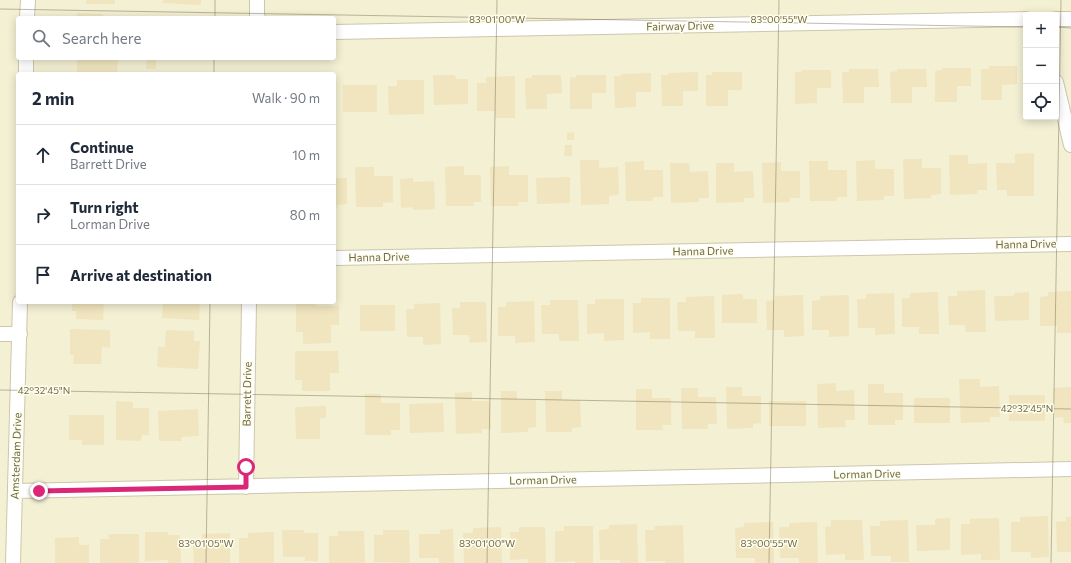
<!DOCTYPE html>
<meta charset="utf-8">
<style>
:root{--surface:#fff;--page:#f6f6f7;--text:#1f2937;--muted:#747a83;--line:#e0e1e3}
body{margin:0;font-family:Commissioner,sans-serif;background:var(--page);color:var(--text)}
.controls{position:absolute;right:12px;top:12px;display:grid;overflow:hidden;border-radius:4px;box-shadow:0 2px 10px #0003}
.controls button{width:36px;height:36px;display:grid;place-items:center;padding:0;border:0;border-bottom:1px solid var(--line);background:var(--surface);color:var(--text);font:20px sans-serif}
.stop{position:absolute;width:12px;height:12px;margin:-9px;border:3px solid #db2777;border-radius:50%;background:#fff}
.stop.end{background:#db2777;border-color:#fff;box-shadow:0 1px 4px #0008}
.list{margin:0;padding:0;list-style:none}
h2{display:flex;justify-content:space-between;align-items:center;height:52px;margin:0;padding:0 16px;font-size:17px}
h2 small{font-size:13px;font-weight:400;color:var(--muted)}
.list li{display:grid;grid-template-columns:26px 1fr auto;gap:12px;align-items:center;box-sizing:border-box;height:60px;padding:0 16px;border-top:1px solid var(--line)}
.list b{display:block;font-size:15px;white-space:nowrap}
.list p{margin:0;font-size:13px;white-space:nowrap;color:var(--muted)}
.list em{font-size:13px;font-style:normal;color:var(--muted)}
.icon{flex:none;width:22px;height:22px;fill:none;stroke:currentColor;stroke-width:2;stroke-linecap:round;stroke-linejoin:round}
.map{position:relative;flex:none;width:1071px;height:563px;overflow:hidden}
.search{position:absolute;background:var(--surface);box-shadow:0 2px 10px #0003;left:16px;top:16px;width:320px;height:44px;display:flex;align-items:center;gap:10px;box-sizing:border-box;padding:0 14px;border-radius:4px;color:var(--muted);font-size:15px}
.panel{position:absolute;background:var(--surface);box-shadow:0 2px 10px #0003;left:16px;top:72px;width:320px;height:232px;border-radius:4px}
.map>svg:first-child{display:block}
</style>
<div class="map">
<svg width="1071" height="563" viewBox="0 0 1071 563">
<rect width="100%" height="100%" fill="#fbfbe5"/>
<path fill="#f3f0d4" fill-rule="evenodd" d="M0 0H1071V563H0ZM1026 15H1056V117H1026ZM18 18H334V58H18ZM18 74H334V302H18Z"/>
<path fill="#f0e5be" d="M86 0H115V4H86Z
M163 0H201V5L163 3Z
M77 13 103 14V18H77Z
M77 58 118 60 117 74H77Z
M147 58H156V69H146Z
M989 66H1017V84L1002 85V100H981V69H989Z
M942 68H971V86H957V102H935V71L942 70Z
M849 69H878L879 87H864V103H843L842 72H849Z
M897 69H926L927 87H912V103H891L890 72 897 71Z
M802 70H831V88H817V103L795 104V72H801Z
M698 72V91H683V106H662L661 75H668V73Z
M712 72H742V90H728V106H706V75H712Z
M651 73V92H636V107L615 108 614 76H621V74Z
M433 75H455L456 79H468V104L434 105Z
M532 75H561L562 93 547 94V109H526L525 78H532Z
M576 75H606V93H592V109H570V77L576 78Z
M515 76V118H495V111H477V83H486V77Z
M397 80H424V114L389 115 388 86H397Z
M343 85H377V112H343Z
M574 132V140H567V133Z
M565 145H572V156H564Z
M1034 153V196H1007V190H997L996 163H1015V154Z
M949 155H968V164L987 163V190H977V194L950 195Z
M903 159H922V168H941V194L931 195V198L904 199Z
M580 160H599V168L618 167 619 195 609 196V204L581 205Z
M875 160V169H894V196H884V200L857 201 856 161Z
M644 161V170H663V197H653V201H626L625 162Z
M809 161H828V170H847V197H837V201H810Z
M781 162V171H800V198H790V202L763 203 762 163Z
M670 163H689L690 172 708 171 709 198H699V202L671 203Z
M716 163H734V172L753 171 754 198H744V202L716 203Z
M464 166V175H481V202H473L474 206H446L445 167Z
M509 166V175H528V202H518V206H491L490 167Z
M355 167H374V176H393V202L383 203V207H356Z
M570 177V203L537 204 536 178Z
M334 178H347V204L337 205V208H334Z
M413 178V182L434 181 435 209 413 210V207L401 208 400 179Z
M985 290 986 332H966L965 325H949L948 296H957V291Z
M1071 291V333H1057V326H1040V297L1048 296V292Z
M938 292 939 334H919V327H902V298H910V293Z
M1029 292V320L995 321 994 296H1014V293Z
M894 293 895 334 875 335V328H858L857 299H866V294Z
M743 294V299H757V323H722V295Z
M803 295 804 336 784 337V330H767L766 301 775 300V296Z
M849 295V336L829 337V330H812V301L820 300V296Z
M714 296 715 338H695V331H678L677 302H686V297Z
M641 298H670V339H650V332L633 333V303H641Z
M595 299H624V340L604 341V333L587 334V304H595Z
M550 300H578L579 341H559V334H542L541 305H550Z
M534 301 535 342 515 343V336H498V307H506V302Z
M72 302H104L103 320 76 319V311H72Z
M163 302H200L199 320 162 318Z
M460 302H486L487 342 470 343 469 335H453L452 308H460Z
M440 303 441 344 423 345V337H407L406 309H414V304Z
M296 304H316V306H339V325H331V343L303 344V332H296Z
M360 305H395V331H360Z
M70 329 110 330V348L102 347 101 364H73L74 355H70Z
M166 330 194 331V341H200L198 369 157 367 158 347H165Z
M295 351H338L339 373H330V391H302V380H295Z
M959 379H980V387L999 386 1000 417H990V422L961 423Z
M836 383V391L854 390 855 420H845L846 427 818 428 817 384Z
M868 384H884V393H903V420H895V425H868Z
M726 387H742V396H761V423L753 424V428L727 429Z
M1071 387V423H1064L1063 417 1055 418 1053 388Z
M681 388H698V397H716L717 424H708V429H682Z
M636 389H652V398H671V425H662L663 430H636Z
M501 391H517V400H536V427L528 428V432L501 433Z
M545 391H562V400H580L581 427 572 428V432H546Z
M472 392V401H490L491 429H482V433L456 434 455 393Z
M365 394H381V403H400V430H391V435H365Z
M1009 395H1045V421H1009Z
M914 398H950V423H914Z
M116 401 133 402V408H149V435H142L141 441 116 440Z
M769 401H806V426H769Z
M443 403 444 432 410 433 409 404Z
M326 406V418H320V439H296L295 407Z
M198 409 199 436 181 437 182 441H159L158 411Z
M69 415H104V445H82V440H69Z
M1048 516 1049 557 1031 558V552H1011V522H1020V517Z
M1066 517H1071V552H1057L1056 522 1066 521Z
M950 518V550L917 551 916 525H935V519Z
M999 518 1000 560H981V554L961 555V524H970V519Z
M831 520H862L864 560H845V554L826 555 825 527 831 526Z
M908 520 909 562H891V556H871L870 526H880V521Z
M773 522 774 563H755V558H736L735 528 744 527V523Z
M817 522 818 563H799V558H780L779 527H789V523Z
M637 524 638 563H620V560H600L599 530 609 529V525Z
M683 525 684 563H665V561H646L645 530H655L654 526Z
M564 526H593V563H575V561L555 562V531H564Z
M501 527 502 563H464L463 533H473V528Z
M519 527H545L546 563H528V559L510 560V532H519Z
M453 529 454 563H439V558H419V534H440V530Z
M282 530H304V533H318V561H305V557H283Z
M383 530H409L410 563 374 562V535H383Z
M338 531H364L365 563H329V536H338Z
M145 532H168V535H180L181 563H168V560L145 561Z
M274 532V563H239V538H248V533Z
M230 533V563H194L193 541H202V534Z
M108 534H139V563H100V539H109Z
M79 537V545H89V563H55V538Z"/>
<g fill="none" stroke-linecap="round" stroke-linejoin="round">
<defs>
<path id="street" d="M257 0V15L258 18
M27 18 28 0
M1056 19H1071
M334 32 1026 19
M26 74V58
M1056 82 1071 145
M334 258 1071 244
M0 334H20
M246 487 249 302
M15 491 1071 469
M13 563 20 302"/>
</defs>
<use href="#street" stroke="#cdc7ac" stroke-width="16"/>
<use href="#street" stroke="#fff" stroke-width="14"/>
</g>
<g fill="none" stroke-linecap="round" stroke-linejoin="round">
<path stroke="#db2777" stroke-width="5" d="M39 491 246 487V467"/>
</g>
<path fill="none" stroke="#73694b" stroke-width="1" stroke-opacity="0.45" d="M0 9 1026 27M215 18V0M1056 27 1071 28M214 74V58M0 390 1071 409M206 563 210 302M487 563 497 0M769 563 779 0M1051 563 1061 0"/>
<g text-anchor="middle" stroke-width="3" stroke-linejoin="round" paint-order="stroke">
<g font-size="11" fill="#73694b" stroke="#fefeec">
<text transform="translate(680 26) rotate(-1)" y="4">Fairway Drive</text>
<text transform="translate(1026 244) rotate(-1)" y="4">Hanna Drive</text>
<text transform="translate(703 251) rotate(-1)" y="4">Hanna Drive</text>
<text transform="translate(379 257) rotate(-1)" y="4">Hanna Drive</text>
<text transform="translate(247 394) rotate(-89)" y="4">Barrett Drive</text>
<text transform="translate(16 456) rotate(-88)" y="4">Amsterdam Drive</text>
<text transform="translate(867 474) rotate(-1)" y="4">Lorman Drive</text>
<text transform="translate(543 480) rotate(-1)" y="4">Lorman Drive</text>
</g>
</g>
<g font-size="10" text-anchor="middle" fill="#73694b" stroke="#fefeec" stroke-width="3" stroke-linejoin="round" paint-order="stroke">
<text x="497" y="23">83°01'00"W</text>
<text x="779" y="23">83°00'55"W</text>
<text x="44" y="394">42°32'45"N</text>
<text x="1027" y="412">42°32'45"N</text>
<text x="206" y="547">83°01'05"W</text>
<text x="487" y="547">83°01'00"W</text>
<text x="769" y="547">83°00'55"W</text>
</g>
</svg>
<div class="controls">
<button>+</button>
<button>−</button>
<button><svg class="icon" aria-label="locate" viewBox="0 0 24 24"><circle cx="12" cy="12" r="6"/><path d="M12 2v4M12 18v4M2 12h4M18 12h4"/></svg></button>
</div>
<div class="stop" style="left:246px;top:467px"></div>
<div class="stop end" style="left:39px;top:491px"></div>
<div class="search"><svg class="icon" aria-label="search" viewBox="0 0 24 24"><circle cx="10" cy="10" r="6"/><path d="M15 15l6 6"/></svg>Search here</div>
<section class="panel">
<h2>2 min<small>Walk · 90 m</small></h2>
<ul class="list">
<li><svg class="icon" aria-label="ahead" viewBox="0 0 24 24"><path d="M12 20V5M6 11l6-6 6 6"/></svg><div><b>Continue</b><p>Barrett Drive</p></div><em>10 m</em></li>
<li><svg class="icon" aria-label="right" viewBox="0 0 24 24"><path d="M7 20v-9h11M14 6l5 5-5 5"/></svg><div><b>Turn right</b><p>Lorman Drive</p></div><em>80 m</em></li>
<li><svg class="icon" aria-label="arrive" viewBox="0 0 24 24"><path d="M6 21V4h12l-3 4 3 4H6"/></svg><div><b>Arrive at destination</b></div></li>
</ul>
</section>
</div>
